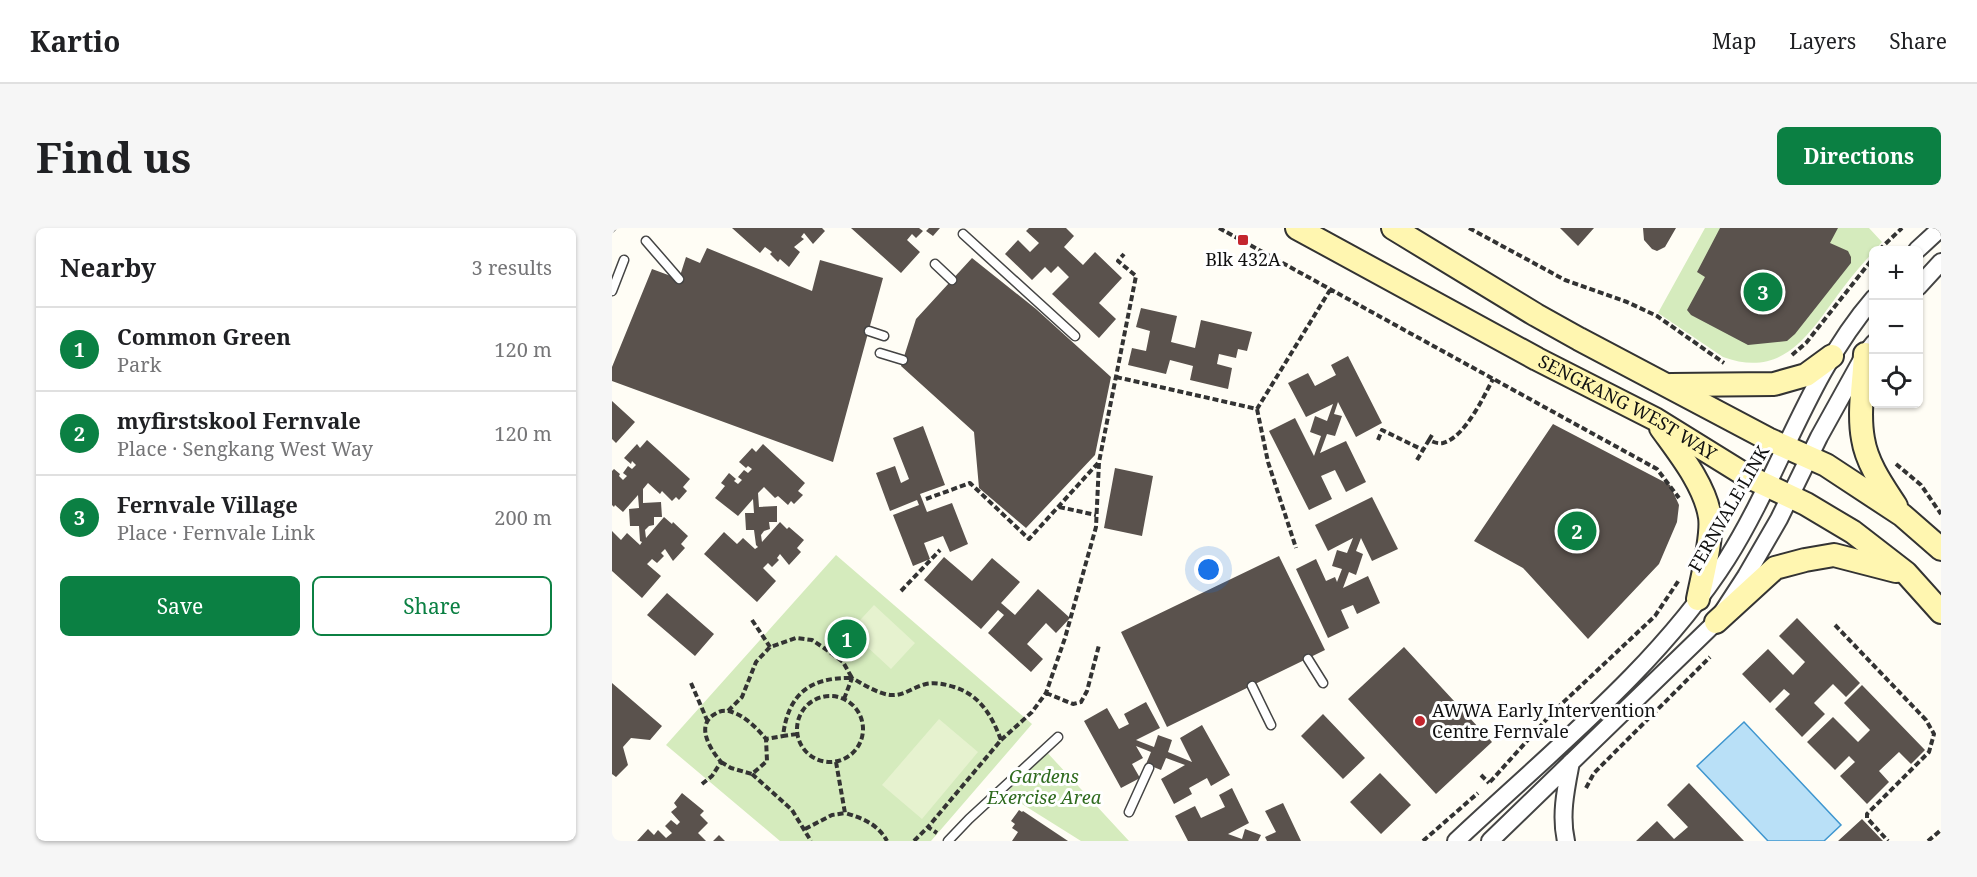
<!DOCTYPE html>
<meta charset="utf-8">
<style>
:root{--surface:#fff;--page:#f6f6f6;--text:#202124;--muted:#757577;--line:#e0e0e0;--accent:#0b8043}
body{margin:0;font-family:"Noto Serif",serif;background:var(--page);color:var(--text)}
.controls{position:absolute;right:18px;top:18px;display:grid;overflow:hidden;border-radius:9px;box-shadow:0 2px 4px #0004}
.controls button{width:54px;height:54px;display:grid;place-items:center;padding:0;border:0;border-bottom:2px solid var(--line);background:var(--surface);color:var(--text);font:30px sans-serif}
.you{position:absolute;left:597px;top:342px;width:21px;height:21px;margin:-15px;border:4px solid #fff;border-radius:50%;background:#1a73e8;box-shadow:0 0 0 9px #1a73e833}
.badge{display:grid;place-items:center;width:39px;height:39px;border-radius:50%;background:var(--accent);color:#fff;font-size:20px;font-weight:700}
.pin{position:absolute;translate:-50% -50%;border:3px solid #fff;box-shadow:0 2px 6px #0006}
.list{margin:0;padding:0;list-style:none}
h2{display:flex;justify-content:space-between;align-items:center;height:78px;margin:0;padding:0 24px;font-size:26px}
h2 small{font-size:20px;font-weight:400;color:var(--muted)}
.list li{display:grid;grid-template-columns:39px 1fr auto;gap:18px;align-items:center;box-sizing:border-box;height:84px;padding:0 24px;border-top:2px solid var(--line)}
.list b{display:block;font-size:22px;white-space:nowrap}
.list p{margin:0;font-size:20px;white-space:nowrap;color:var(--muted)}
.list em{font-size:20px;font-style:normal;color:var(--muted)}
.actions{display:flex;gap:12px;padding:18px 24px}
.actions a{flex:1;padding:14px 0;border:2px solid var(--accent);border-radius:9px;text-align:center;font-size:21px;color:var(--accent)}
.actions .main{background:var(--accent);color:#fff}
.icon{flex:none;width:33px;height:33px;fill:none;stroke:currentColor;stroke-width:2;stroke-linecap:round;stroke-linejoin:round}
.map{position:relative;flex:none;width:1329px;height:613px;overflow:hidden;border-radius:9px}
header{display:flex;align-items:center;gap:36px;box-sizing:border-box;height:84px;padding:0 30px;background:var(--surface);border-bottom:2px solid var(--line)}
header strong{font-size:28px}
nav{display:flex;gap:33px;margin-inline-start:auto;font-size:21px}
.intro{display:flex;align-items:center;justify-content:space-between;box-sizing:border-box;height:144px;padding:0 36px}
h1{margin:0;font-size:42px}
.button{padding:15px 27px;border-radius:9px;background:var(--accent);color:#fff;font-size:21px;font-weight:700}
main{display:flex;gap:36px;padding:0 36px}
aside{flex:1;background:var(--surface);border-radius:9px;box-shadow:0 2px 4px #0004}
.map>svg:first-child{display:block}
</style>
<header>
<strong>Kartio</strong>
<nav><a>Map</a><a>Layers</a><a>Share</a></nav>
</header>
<div class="intro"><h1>Find us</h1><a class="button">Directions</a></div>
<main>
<aside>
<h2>Nearby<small>3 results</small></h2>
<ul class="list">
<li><span class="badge">1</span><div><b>Common Green</b><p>Park</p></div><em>120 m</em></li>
<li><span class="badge">2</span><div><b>myfirstskool Fernvale</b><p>Place · Sengkang West Way</p></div><em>120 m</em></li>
<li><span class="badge">3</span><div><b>Fernvale Village</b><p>Place · Fernvale Link</p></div><em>200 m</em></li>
</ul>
<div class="actions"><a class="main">Save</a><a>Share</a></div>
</aside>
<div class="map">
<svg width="1329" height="613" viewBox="0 0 1329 613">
<rect width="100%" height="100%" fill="#fffdf5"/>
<path fill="#d5ebbd" d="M1093 0H1257L1270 14C1258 28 1245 41 1234 56 1201 98 1176 153 1111 129L1046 85Z
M224 327 420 496 319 613H168L54 517Z
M431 520 517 613H469L394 566Z"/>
<path fill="#e6f2cf" d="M262 377 303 415 279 441 238 403Z
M327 491 366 524 310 591 270 557Z"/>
<path fill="#b9e0f7" stroke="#3f96cf" stroke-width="1.5" d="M1132 494 1229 597 1212 613H1156L1085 538Z"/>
<path fill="#5a524d" d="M120 0H210L213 3 201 16 192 5 189 9 192 11 182 19 188 24 177 39 168 31 166 34 158 26 160 24 153 19 148 25Z
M239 0H307L311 3 304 10 300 6 295 12 308 24 289 45Z
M317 0H328L321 8 314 3Z
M417 0H454L462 8 452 19 471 37 483 24 510 50 487 75 504 91 487 110 440 66 457 49 446 38 439 45 433 39 420 52 393 26 406 12 418 24 427 15 414 3Z
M948 0H982L966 18Z
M1031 0H1064L1053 19 1045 23 1040 21 1032 12Z
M1108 0H1226L1218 15 1236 23 1239 29V35L1183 106 1175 113 1136 117 1079 87 1075 82 1093 49 1085 44Z
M95 20 200 63 208 32 271 50 221 234 0 153V139L40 41 67 51 74 29 88 35Z
M360 30 424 81 499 149 483 227 414 300 367 260 362 204 289 138 304 91Z
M529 80 565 88 559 114 583 120 589 92 640 104 635 123 626 121 624 130 607 126 605 136 620 140 616 161 578 152 581 138 558 132 554 146 516 137 520 120 534 123 538 103 524 99Z
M736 128 770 195 744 209 726 174 722 186 730 188 723 208 715 206 708 225 734 213 754 254 734 264 723 242 709 248 720 271 697 282 657 203 683 190 702 228 709 208 698 204 703 188 715 193 721 176 694 189 676 155 696 145 703 158 724 147 719 137Z
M0 173 23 194 4 215 0 211Z
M941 196 1058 257 1067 277 1065 294 1047 336 976 411 911 340 862 313Z
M311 198 333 257 308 266 315 284 340 275 356 316 338 324 331 308 312 315 318 331 301 338 281 287 307 277 305 272 278 283 264 245 283 238 289 255 297 251 281 210Z
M35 212 78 251 71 259 75 263 67 272 64 269 60 273 50 263 48 266 36 255 31 261V275L49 274 50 289H42V297L37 298 33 302 34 310 52 289 60 296 61 294 76 308 69 316 73 320 61 333 53 321 49 325 52 328 45 335 40 331 35 336 49 348 30 370 0 343V303L9 312 15 305 28 317 30 314 28 313 27 298H18L17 281 27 280 26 267 11 284 3 277 2 279 0 277V243L2 241 8 246 7 248 11 252 15 248 11 245 16 238 20 241 24 237 20 233 19 236 12 230 25 216 28 220Z
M151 216 193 255 186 263 191 267 182 276 179 273 176 277 166 268 163 270 152 259 146 265 147 279 165 278V294H157L158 301 152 303 149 307 150 314 168 294 175 301 177 299 192 312 185 320 189 324 177 337 168 326 165 330 167 332 160 339 156 335 151 340 164 353 145 374 92 326 112 304 125 316 131 310 143 321 146 319 144 317 142 302H134L133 285H142L141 271 126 288 103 270 113 258 109 255 117 245 124 251 122 253 126 256 130 252 126 249 132 242 136 245 140 241 136 238 134 240 127 234 140 220 144 224Z
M503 240 541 248 530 308 492 300Z
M760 269 786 321 760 333 749 310 744 323 751 326 744 347 737 344 731 360 756 348 768 375 745 386 741 377 729 382 737 400 716 410 684 341 704 331 714 353 723 349 725 354 730 341 720 338 725 322 735 325 741 310 716 323 703 297Z
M667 328 713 422 555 499 509 404Z
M332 329 360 353 380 330 408 354 389 375 403 387 426 361 458 390 444 405 434 395 415 416 431 431 419 444 376 405 392 387 386 382 369 401 312 352Z
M55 365 102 406 83 428 35 387Z
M1185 390 1248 455 1234 469 1221 456 1202 475 1213 486 1190 509 1163 481 1178 466 1172 461 1158 475 1130 446 1156 421 1181 447 1193 434 1167 408Z
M792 419 880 514 824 566 736 471Z
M0 455 50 498 38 512 19 510 11 519 16 537 4 549 0 546Z
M1250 457 1313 522 1299 536 1287 524 1267 543 1277 554 1255 576 1228 548 1243 534 1237 528 1223 542 1195 514 1221 489 1246 514 1258 502 1232 475Z
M534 474 548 500 524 512 542 519 546 507 560 512 556 524 580 534 568 510 590 497 618 547 599 558 595 550 577 560 580 566 562 576 549 551 573 537 554 530 549 542 534 536 539 524 524 518 531 530 520 536 528 550 509 560 472 493 495 480 507 501 517 496 512 486Z
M711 486 753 530 731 551 689 508Z
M768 545 799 577 769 606 738 574Z
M1077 555 1132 613H1024L1045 593 1062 611 1076 599 1055 577Z
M620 560 637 595 616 606 630 611 633 601 649 607 646 613H576L563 588 583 578 589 590 613 579 607 567Z
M70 565 92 583 88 587 96 595 86 605 94 613H25L36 601 42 607 46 602 54 610 60 605 53 598 59 592 65 597 68 594 59 584 65 579 62 575Z
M671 575 689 613H655L653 609 664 604 653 583Z
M407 582 410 584 411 583 456 613H400L406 604 400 600 403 596 399 593Z
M1250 591 1271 613H1226Z
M107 607 113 613H101Z"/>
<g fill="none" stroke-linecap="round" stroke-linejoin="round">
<defs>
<path id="lane" d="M351 6 463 108
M34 13 67 51
M323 36 340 52
M0 63 12 32
M257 103 272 108
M268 125 291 132
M696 431 711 455
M640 458 659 497
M517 584 537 540
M336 613 357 591 446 509"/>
<path id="street" d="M1305 22 1329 0
M1306 59 1329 34
M844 613C936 526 1047 438 1115 331 1168 247 1196 146 1262 70
M878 613 1104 394 1134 348 1167 291 1207 209 1253 126 1262 115
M954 613C948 587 954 560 959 534"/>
<g id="secondary">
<path id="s1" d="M685 0 925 131 1043 191 1135 248 1194 276 1241 304 1294 345 1329 384"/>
<path d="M781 0 924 87 967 111 1156 211 1214 237 1290 287 1329 321"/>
<path d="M1253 126C1252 153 1246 184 1251 211 1255 236 1271 258 1284 278"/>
<path d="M1059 157 1162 156 1194 147 1220 128"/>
<path d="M1049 200C1067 225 1093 257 1098 289 1101 309 1090 350 1086 371"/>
<path d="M1104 394 1163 340 1193 332 1222 327 1284 343"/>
</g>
</defs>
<use href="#lane" stroke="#444" stroke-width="11"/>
<use href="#street" stroke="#444" stroke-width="20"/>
<use href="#secondary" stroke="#333" stroke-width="26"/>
<path stroke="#333" stroke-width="4" stroke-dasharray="6 3" stroke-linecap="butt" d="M607 0 1045 241 1067 270
M857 0 953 52 1015 74 1045 88 1112 135
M0 3 3 0
M1267 22 1290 0
M1180 127 1194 115 1262 29
M504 149 645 181 718 62
M645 181 656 234 684 320
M766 212 770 202 811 222
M817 212 820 207
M805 232 817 212C821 214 826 216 831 215 853 209 871 170 881 151
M1284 236 1309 257 1329 286
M314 271 358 255 417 311 486 235
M447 279 484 287
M289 363 328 322
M140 392 158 419
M1223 397 1314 492 1322 506 1317 524 1255 586V590L1276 613
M79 455 95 492
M434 465 461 476 469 474 475 463 487 417
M185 501a33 33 0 1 1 66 0a33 33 0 1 1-66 0Z
M232 471 240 450C251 456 266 466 279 467 292 468 301 459 314 456 323 454 332 456 342 459 368 467 380 488 389 512L316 599
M116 483 130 469 144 434 158 419 184 410 200 412 215 422 231 434 240 450C198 449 176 466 171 508L185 506
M389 512 420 484 434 465 453 410 484 299 487 234 524 48 506 33 512 26
M109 534 119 540 140 546 155 533 154 511
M224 534 233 585C250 590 266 596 275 613
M140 546 180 582 199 613
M869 547 877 555
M878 554 941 484 1043 388 1067 352
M90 556 100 548 109 534C98 521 83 497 103 486 107 483 112 482 117 483 132 487 144 499 154 511L171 508
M974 560 982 545 1098 429
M193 601 220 587 233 585
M302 613 316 599 325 605
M811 613 866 565
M1316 613 1329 602"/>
<use href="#lane" stroke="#fff" stroke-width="8"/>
<use href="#street" stroke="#fff" stroke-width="16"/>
<use href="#secondary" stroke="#fff6b0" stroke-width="22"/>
</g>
<g fill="#c4262e" stroke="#fff" stroke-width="2">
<rect x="625" y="6" width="12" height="12" rx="3"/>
<circle cx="808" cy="493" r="6"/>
</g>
<g text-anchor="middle" stroke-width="6" stroke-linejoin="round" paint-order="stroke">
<g font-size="18" fill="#111" stroke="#fff">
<text x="631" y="38">Blk 432A</text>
<text x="820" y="489" text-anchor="start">AWWA Early Intervention<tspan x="820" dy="21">Centre Fernvale</tspan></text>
</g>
<g font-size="18" fill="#111" stroke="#fff">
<text dy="6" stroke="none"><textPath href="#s1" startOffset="376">SENGKANG WEST WAY</textPath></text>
<text transform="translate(1117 281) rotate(-60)" y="6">FERNVALE LINK</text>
</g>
<g font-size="18" font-style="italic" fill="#2f6b1f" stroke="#fff">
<text x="432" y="555">Gardens<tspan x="432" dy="21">Exercise Area</tspan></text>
</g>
</g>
</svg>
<div class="controls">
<button>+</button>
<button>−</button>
<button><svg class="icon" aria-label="locate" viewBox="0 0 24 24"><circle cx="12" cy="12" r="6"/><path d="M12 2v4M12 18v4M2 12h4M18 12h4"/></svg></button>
</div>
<div class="you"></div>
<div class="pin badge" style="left:235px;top:411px">1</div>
<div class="pin badge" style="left:965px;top:303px">2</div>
<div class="pin badge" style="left:1151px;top:64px">3</div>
</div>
</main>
